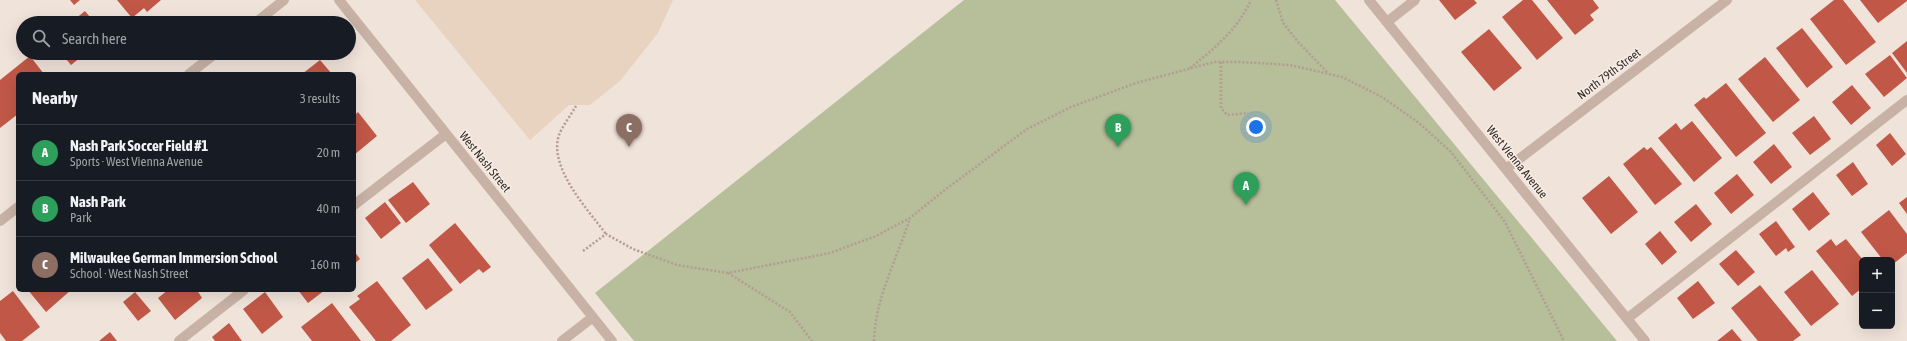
<!DOCTYPE html>
<meta charset="utf-8">
<style>
:root{--surface:#171b24;--page:#20242c;--text:#f1f3f6;--muted:#9ea1a6;--line:#363941;--accent:#1a73e8}
body{margin:0;font-family:"Asap Condensed",sans-serif;background:var(--page);color:var(--text)}
.controls{position:absolute;right:12px;bottom:12px;display:grid;overflow:hidden;border-radius:6px;box-shadow:0 4px 16px #0002}
.controls button{width:36px;height:36px;display:grid;place-items:center;padding:0;border:0;border-bottom:1px solid var(--line);background:var(--surface);color:var(--text);font:20px sans-serif}
.you{position:absolute;left:1256px;top:127px;width:14px;height:14px;margin:-10px;border:3px solid #fff;border-radius:50%;background:#1a73e8;box-shadow:0 0 0 6px #1a73e833}
.badge{display:grid;place-items:center;width:26px;height:26px;border-radius:50%;background:var(--accent);color:#fff;font-size:13px;font-weight:700}
.pin{position:absolute;translate:-50% -33px;filter:drop-shadow(0 1px 2px #0008)}
.pin::after{content:'';position:absolute;top:21px;width:14px;height:12px;background:inherit;clip-path:polygon(0 0,100% 0,50% 100%)}
.list{margin:0;padding:0;list-style:none}
h2{display:flex;justify-content:space-between;align-items:center;height:52px;margin:0;padding:0 16px;font-size:17px}
h2 small{font-size:13px;font-weight:400;color:var(--muted)}
.list li{display:grid;grid-template-columns:26px 1fr auto;gap:12px;align-items:center;box-sizing:border-box;height:56px;padding:0 16px;border-top:1px solid var(--line)}
.list b{display:block;font-size:15px;white-space:nowrap}
.list p{margin:0;font-size:13px;white-space:nowrap;color:var(--muted)}
.list em{font-size:13px;font-style:normal;color:var(--muted)}
.icon{flex:none;width:22px;height:22px;fill:none;stroke:currentColor;stroke-width:2;stroke-linecap:round;stroke-linejoin:round}
.map{position:relative;flex:none;width:1907px;height:341px;overflow:hidden}
.search{position:absolute;background:var(--surface);box-shadow:0 4px 16px #0002;left:16px;top:16px;width:340px;height:44px;display:flex;align-items:center;gap:10px;box-sizing:border-box;padding:0 14px;border-radius:22px;color:var(--muted);font-size:15px}
.panel{position:absolute;background:var(--surface);box-shadow:0 4px 16px #0002;left:16px;top:72px;width:340px;height:220px;border-radius:6px}
.map>svg:first-child{display:block}
</style>
<div class="map">
<svg width="1907" height="341" viewBox="0 0 1907 341">
<rect width="100%" height="100%" fill="#f0e3da"/>
<path fill="#b6be9a" d="M964 0H1335L1617 341H634L595 293Z"/>
<path fill="#e8d3c1" d="M415 0H673L658 33 620 81 590 105H569L530 140Z"/>
<path fill="#c15847" d="M70 0H80L74 5Z
M117 0H161L147 12 144 8 132 18Z
M1439 0H1474L1477 3 1455 20Z
M1523 0H1532L1563 38 1537 60 1502 17Z
M1547 0H1593L1599 8 1590 15 1594 20 1575 35Z
M1834 0H1843L1876 42 1846 65 1810 19Z
M1860 0H1907V1L1878 23Z
M85 11 95 23H70Z
M1802 28 1833 67 1807 88 1776 48Z
M1489 29 1522 68 1494 91 1461 52Z
M1907 41V73L1892 53Z
M61 53H86L71 65Z
M1890 55 1907 78 1884 97 1865 74Z
M30 56 44 74H18V114L0 128V80Z
M1765 57 1800 100 1773 122 1738 79Z
M320 60 332 74H302Z
M1726 83 1766 133 1736 157 1694 105 1704 97 1706 99Z
M1852 85 1871 108 1851 125 1832 102Z
M354 112 356 114 358 112 377 136 354 155Z
M1814 116 1831 139 1810 155 1792 133Z
M1692 121 1722 158 1694 182 1658 138 1676 123 1681 130Z
M1890 133 1906 154 1892 166 1876 145Z
M1774 144 1792 167 1771 184 1753 162Z
M1644 147 1647 150 1651 147 1682 184 1655 205 1623 164Z
M1853 162 1868 184 1852 196 1836 175Z
M1737 174 1754 195 1731 214 1714 193Z
M1609 176 1638 212 1611 234 1582 198Z
M413 182 430 204 406 223 388 200Z
M1813 192 1830 214 1809 231 1792 209Z
M1907 197V214L1899 203Z
M385 202 401 223 381 239 365 218Z
M1696 204 1712 224 1691 242 1674 222Z
M1889 210 1907 234V253L1892 265V260H1883L1861 232Z
M1776 221 1795 247 1788 252 1786 248 1776 256 1759 234Z
M455 223 491 267 483 273 479 269 460 284 429 245Z
M1660 231 1677 252 1662 265 1645 244Z
M1831 239 1836 246 1846 239 1863 260 1862 288 1852 296 1816 251Z
M1736 250 1755 272 1738 286 1719 264Z
M354 251 360 259 354 264Z
M428 258 453 290 426 310 402 278Z
M1812 270 1839 304 1811 326 1784 292Z
M377 281 411 325 391 341H376L349 307 360 299 357 296Z
M1698 281 1715 303 1693 319 1677 298Z
M1760 285 1801 335 1793 341H1758L1731 308Z
M28 290H71L46 312Z
M168 290H197L202 298 175 320 158 298Z
M298 290H325L308 303Z
M13 291 40 327 22 341H6L0 333V301Z
M135 292 151 311 138 321 123 302Z
M265 292 283 317 262 334 243 309Z
M332 303 361 341H312L301 327Z
M229 323 242 341H215L212 337Z
M1732 329 1742 341H1717Z
M110 332 117 341H99Z"/>
<g fill="none" stroke-linecap="round" stroke-linejoin="round">
<path stroke="#b39c91" stroke-width="2.5" stroke-dasharray="2 2" stroke-linecap="butt" d="M1276 0 1283 23 1299 43 1328 73
M1221 62V108L1227 115 1248 113
M1190 68C1214 49 1238 29 1251 0
M576 106C571 115 563 125 559 135 548 167 588 210 606 234
M583 251 606 234 633 249 677 265 728 273 830 253 876 236 910 218 946 189 1027 129 1071 107 1136 83 1214 62H1240L1290 65 1342 77 1382 97 1419 123 1451 152 1505 222 1564 341
M728 273 790 312 812 341
M874 341C875 298 897 259 910 218"/>
<path stroke="#c8b2a6" stroke-width="10" d="M339 0 612 341
M1369 0 1645 341
M1387 22 1415 0
M255 23 284 0
M189 74 216 53
M1506 169 1727 0
M354 205 446 134
M0 221 18 207
M1628 318 1907 100
M179 341 244 290
M562 341 593 317"/>
</g>
<g text-anchor="middle" stroke-width="3" stroke-linejoin="round" paint-order="stroke">
<g font-size="12" fill="#342a27" stroke="#f8eee6">
<text transform="translate(1609 74) rotate(-37)" y="4">North 79th Street</text>
<text transform="translate(485 162) rotate(51)" y="4">West Nash Street</text>
<text transform="translate(1517 162) rotate(51)" y="4">West Vienna Avenue</text>
</g>
</g>
</svg>
<div class="controls">
<button>+</button>
<button>−</button>
</div>
<div class="you"></div>
<div class="pin badge" style="left:1246px;top:205px;background:#2e9e5b">A</div>
<div class="pin badge" style="left:1118px;top:147px;background:#2e9e5b">B</div>
<div class="pin badge" style="left:629px;top:147px;background:#8d6e63">C</div>
<div class="search"><svg class="icon" aria-label="search" viewBox="0 0 24 24"><circle cx="10" cy="10" r="6"/><path d="M15 15l6 6"/></svg>Search here</div>
<section class="panel">
<h2>Nearby<small>3 results</small></h2>
<ul class="list">
<li><span class="badge" style="background:#2e9e5b">A</span><div><b>Nash Park Soccer Field #1</b><p>Sports · West Vienna Avenue</p></div><em>20 m</em></li>
<li><span class="badge" style="background:#2e9e5b">B</span><div><b>Nash Park</b><p>Park</p></div><em>40 m</em></li>
<li><span class="badge" style="background:#8d6e63">C</span><div><b>Milwaukee German Immersion School</b><p>School · West Nash Street</p></div><em>160 m</em></li>
</ul>
</section>
</div>
